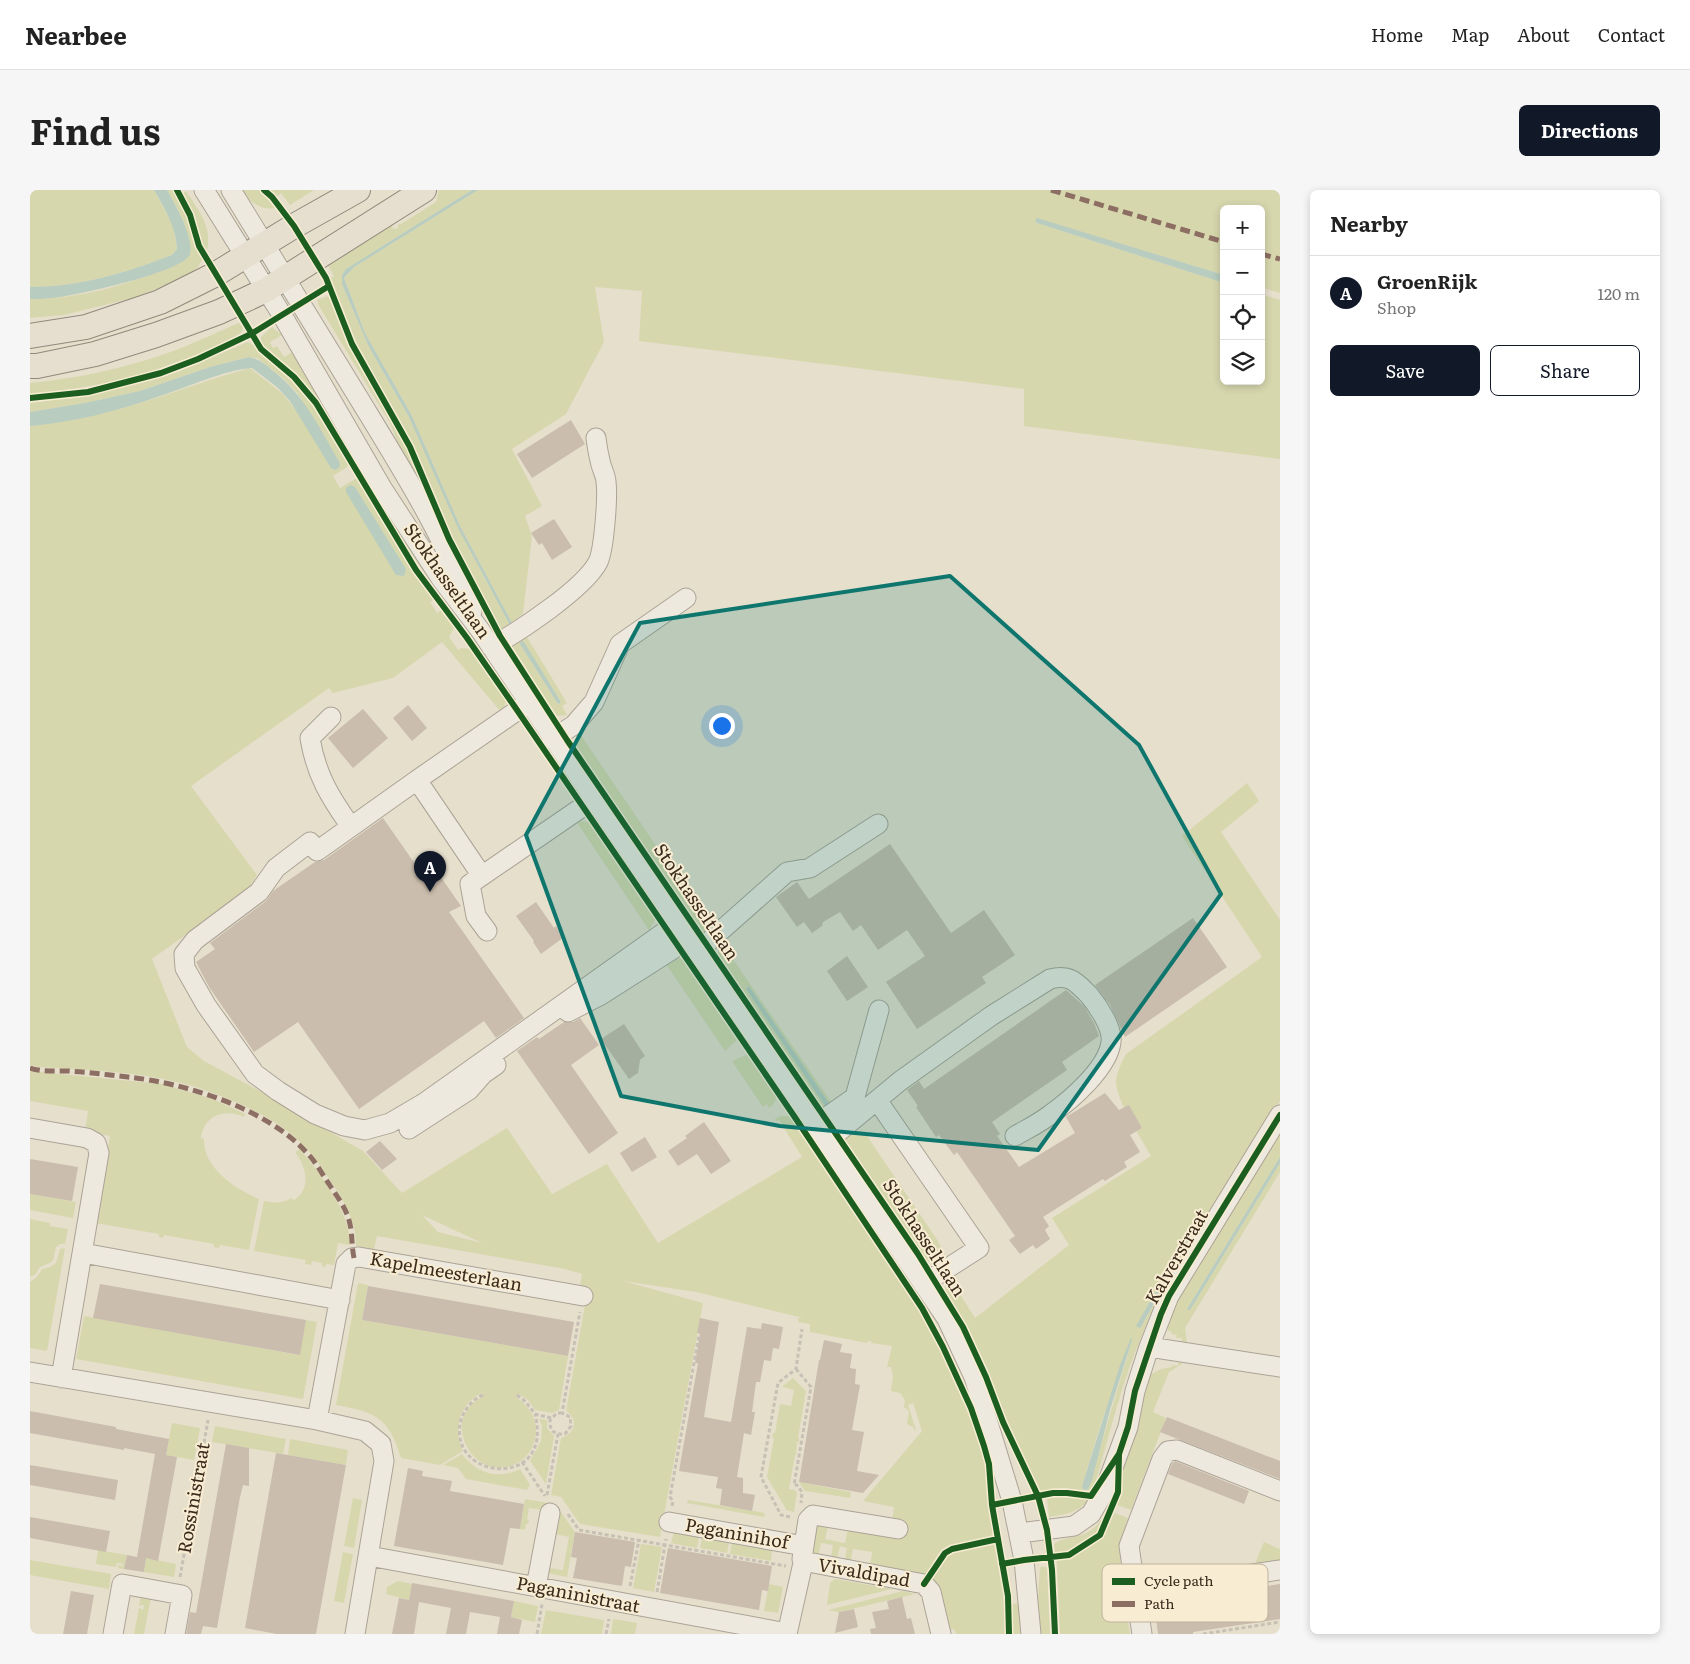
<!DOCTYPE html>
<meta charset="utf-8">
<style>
:root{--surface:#fff;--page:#f6f6f6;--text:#222;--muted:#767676;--line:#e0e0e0;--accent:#111827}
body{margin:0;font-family:Literata,serif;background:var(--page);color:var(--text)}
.controls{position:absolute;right:15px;top:15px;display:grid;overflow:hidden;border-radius:8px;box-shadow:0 2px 8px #0003}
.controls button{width:45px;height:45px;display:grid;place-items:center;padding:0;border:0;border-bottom:1px solid var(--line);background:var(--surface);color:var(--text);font:25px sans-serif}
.you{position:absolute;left:691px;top:535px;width:18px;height:18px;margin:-12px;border:4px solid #fff;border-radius:50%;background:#1a73e8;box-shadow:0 0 0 8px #1a73e833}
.badge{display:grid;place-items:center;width:32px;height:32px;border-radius:50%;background:var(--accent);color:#fff;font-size:16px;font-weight:700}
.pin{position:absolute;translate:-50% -41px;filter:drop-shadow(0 1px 2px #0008)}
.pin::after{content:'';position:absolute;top:26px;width:18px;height:15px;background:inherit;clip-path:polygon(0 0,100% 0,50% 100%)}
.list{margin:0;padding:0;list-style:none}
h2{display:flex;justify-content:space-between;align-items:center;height:65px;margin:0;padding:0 20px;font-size:21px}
h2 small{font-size:16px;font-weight:400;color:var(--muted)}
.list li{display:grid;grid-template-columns:32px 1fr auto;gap:15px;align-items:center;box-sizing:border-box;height:75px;padding:0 20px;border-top:1px solid var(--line)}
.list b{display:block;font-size:19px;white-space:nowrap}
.list p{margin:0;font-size:16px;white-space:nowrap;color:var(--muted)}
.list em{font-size:16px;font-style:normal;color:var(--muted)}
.actions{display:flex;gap:10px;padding:15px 20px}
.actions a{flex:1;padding:11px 0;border:1px solid var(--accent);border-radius:8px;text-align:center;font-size:18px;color:var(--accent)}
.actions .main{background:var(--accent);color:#fff}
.icon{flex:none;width:28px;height:28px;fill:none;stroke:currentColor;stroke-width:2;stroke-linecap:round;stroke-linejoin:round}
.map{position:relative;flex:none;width:1250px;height:1444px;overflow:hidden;border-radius:8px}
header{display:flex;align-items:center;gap:30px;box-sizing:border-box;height:70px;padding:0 25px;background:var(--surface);border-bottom:1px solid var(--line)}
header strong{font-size:24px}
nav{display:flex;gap:28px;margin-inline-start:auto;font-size:18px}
.intro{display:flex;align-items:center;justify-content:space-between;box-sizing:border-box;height:120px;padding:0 30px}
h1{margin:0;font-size:35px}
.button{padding:12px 22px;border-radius:8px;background:var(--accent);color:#fff;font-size:18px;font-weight:700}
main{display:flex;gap:30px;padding:0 30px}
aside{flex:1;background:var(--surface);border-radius:8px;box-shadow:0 2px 8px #0003}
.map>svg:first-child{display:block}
</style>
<header>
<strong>Nearbee</strong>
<nav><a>Home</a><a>Map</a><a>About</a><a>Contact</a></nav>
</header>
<div class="intro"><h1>Find us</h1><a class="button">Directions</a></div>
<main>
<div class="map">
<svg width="1250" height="1444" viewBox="0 0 1250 1444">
<rect width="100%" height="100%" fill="#e6dfcc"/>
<path fill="#d7d7ae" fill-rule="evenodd" d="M0 0H124L143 35 147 59 142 65C95 83 50 97 0 97Z
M137 0H144C150 10 155 19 159 30 163 43 165 57 173 69L167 78 154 88 103 108 34 125 0 128V109C54 109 108 92 157 69 167 52 146 15 137 0Z
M210 0H230L244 13 246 18C231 21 219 11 210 0Z
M239 0H284L260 15 251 3 247 7Z
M409 0H442L316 79 312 85V94L339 157 379 227 392 253 429 338 455 389 482 433 430 336 382 226 335 143 314 88 324 77 448 0H1250V103L1231 97V19H1194V85L1008 29 1006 31 1007 33 1194 93V191H1231V104L1250 110V269L994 236V199L609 151 612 101 565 97 574 152 536 224 482 259 512 316 495 326 502 346 493 424 486 429 537 513 532 516 537 525 525 526 481 457 483 450 471 441 424 353 383 256 325 153 298 89 304 86 297 74 363 32 362 38 367 39 369 34H371L406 12ZM493 452 531 512 528 514 490 454Z
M156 1C168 19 183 38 177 60L173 57 163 23 153 3Z
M298 106 301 108 320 155 377 258 400 309 373 266 360 233 289 116 287 110Z
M209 133 213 137 211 143C147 179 72 198 0 204V193C37 189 73 183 109 172 144 163 176 147 209 133Z
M242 137 252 145 240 152 243 158 247 156 254 167 263 162 325 264 322 269C306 241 290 208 267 186 257 177 230 161 231 147Z
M218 152 224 155 234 166 270 198 282 213 320 275 303 286 310 298 327 288 372 361 404 409 400 412 407 423 412 420 425 436 419 447 428 460 431 458 440 459 476 511 473 520 471 522 412 452 363 488 303 503 299 498 161 596 227 685 218 700 122 769 157 857 174 871 239 906 333 961 372 1003 477 938 522 1004 577 974 628 1053 772 967 749 930 746 931 745 929 751 926H761L784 961 783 962 791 973 792 972 881 1104 903 1143 923 1183 945 1237 953 1264 957 1281 959 1314 963 1343 962 1346 917 1357 909 1363 895 1385 840 1377 842 1362 823 1359 821 1370 815 1369 817 1358 810 1356 807 1368 801 1367 803 1355 791 1353 788 1367 781 1366 787 1335 798 1336 795 1349 815 1353 818 1339 867 1348 862 1330 864 1317 833 1311 892 1241 883 1213 878 1215 886 1240 885 1241 883 1237 877 1234 879 1221 874 1217 875 1210 870 1203 861 1201 863 1186 861 1177H857L862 1156 841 1153V1151H838L837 1153 780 1142V1134L768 1132V1128H773L666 1102 593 1091 673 1113 630 1347 550 1334 531 1307 521 1305 531 1248C545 1244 549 1229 536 1221L558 1098 550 1096 552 1084 535 1079 347 1046 344 1059 326 1056C327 1031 313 1010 300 990 292 979 285 967 275 957 257 937 232 924 208 913 189 905 171 898 151 893 104 881 55 880 7 877L0 875V236C38 230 76 224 113 212 149 201 183 188 220 178L253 204 311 275 268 204 254 189 227 168 219 167 180 177 110 201 55 213 0 222V213L66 204 120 191 147 182ZM392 1025 452 1053 408 1042Z
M335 290 341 291 408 402 377 358Z
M548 541 682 738 678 743 672 742 544 555Z
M1217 593 1229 611 1191 642 1250 730V911L1170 1043 1164 1041 1157 1045 1158 1049 1156 1048 1107 1136 1110 1137 1112 1135 1159 1050 1161 1057C1145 1084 1127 1111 1114 1141 1091 1192 1079 1248 1063 1301L1033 1298 1010 1301 981 1243 946 1157 915 1100 917 1090 919 1087 945 1128 1039 1055 1022 1028 1121 966C1111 948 1085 909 1086 890 1087 881 1092 872 1096 864L1232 767 1152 646ZM1102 1150 1058 1299 1052 1296 1071 1233Z
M546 631 560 632 626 728 619 740Z
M691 752 802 913 797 918H792L687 765ZM719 796 799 913 796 916 716 799Z
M636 769H654L708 849 695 861 634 771Z
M718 864 747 906 743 915 739 918 737 914 733 917 702 871Z
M0 881 132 894 183 909 215 924 214 927C194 918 174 926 171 948L174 949C173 978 205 999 229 1009L219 1060 190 1055 189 1058 184 1057V1054L134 1045 133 1048 129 1047V1044L65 1033 80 946 55 941 58 921 0 911Z
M1250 937V967L1157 1119 1158 1120H1160L1250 973V982L1155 1138 1157 1153 1151 1151 1152 1148H1146L1147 1145 1141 1144 1142 1141H1138L1137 1127Z
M824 941H832L835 943 908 1051 912 1059 908 1070 904 1072 896 1071 814 950Z
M270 959C289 982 321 1023 320 1055L308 1053 304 1075 296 1074 295 1077 292 1076V1073L282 1071 281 1075 275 1074 276 1070 224 1061 234 1011C244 1013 252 1014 261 1008L264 1010C282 999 276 976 265 962Z
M0 1004 46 1012 43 1028 0 1020Z
M0 1029 20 1033V1036L38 1039 35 1054H30L26 1057C22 1075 26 1069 9 1078L6 1084 0 1087Z
M35 1058 17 1161 0 1158V1092L7 1087 12 1079 20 1077 26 1073 30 1059Z
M328 1093 338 1095 332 1130 538 1166 529 1220 522 1223 505 1220 498 1210 488 1204 487 1208C499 1216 507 1228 506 1243 505 1255 499 1266 489 1272 447 1298 406 1230 452 1207L453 1203C429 1212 423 1240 433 1261L410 1275 371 1268C359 1228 346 1222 306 1215Z
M54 1126 269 1165 276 1130 287 1132 273 1209 46 1169Z
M1148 1173H1153L1139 1182 1123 1222 1136 1228 1101 1320 1079 1312 1107 1211 1116 1187 1131 1179 1142 1177V1175L1148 1176Z
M763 1188 776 1201 768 1248H769V1252H767L766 1265H765L759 1299 765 1300 767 1303 764 1322 755 1320 756 1319 737 1287 744 1248H742L743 1243H745L750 1214 761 1216 764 1200 753 1197V1196Z
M509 1229 517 1230V1238L524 1246 516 1294 500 1271 511 1251 512 1236Z
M142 1233 170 1238 164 1270 136 1265Z
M185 1236 256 1249 253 1264 182 1252Z
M260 1249 318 1260 316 1275 258 1265Z
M432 1264C446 1283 468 1290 490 1279L500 1295 497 1300 436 1289 428 1278 413 1275Z
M769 1292 821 1302 820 1308 775 1301Z
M1027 1307 1059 1309C1049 1323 1035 1324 1019 1327L1017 1308Z
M323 1308 332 1310 324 1358 314 1356Z
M495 1309 518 1313 517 1319 513 1320 499 1318 497 1329 499 1330 498 1334H496L495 1340 490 1339Z
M658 1310 735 1323 734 1327 657 1313Z
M525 1314 545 1342 537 1387 517 1383 519 1378 533 1380 539 1347 525 1344 529 1321 524 1320Z
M1077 1320 1098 1328C1083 1365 1094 1405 1100 1444H1030L1027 1374 1024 1354C1032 1348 1041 1348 1051 1345 1062 1342 1073 1330 1077 1320Z
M644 1342 669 1346 667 1358 641 1353Z
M672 1347 699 1352 697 1363 670 1358Z
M702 1352 742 1359 741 1371 700 1364Z
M1234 1352 1250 1359V1374L1223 1378Z
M611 1354 632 1357 624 1402 603 1398Z
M963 1354 966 1357 973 1395 976 1444H926L924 1439 917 1440 903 1388 913 1372 920 1364Z
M68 1360 97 1365 94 1379 88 1378V1375L93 1376V1374L87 1373 86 1377 66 1374Z
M313 1362 323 1364 314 1413 304 1411Z
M116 1368 146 1374 144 1387 114 1382Z
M0 1370 81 1384 79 1399 0 1385Z
M1012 1376 1017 1378 1020 1444H1010L1008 1406 1010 1378Z
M805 1389 862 1399 797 1415 800 1393Z
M368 1391 382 1394 379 1410 356 1404 357 1397Z
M739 1394 753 1397 748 1423 734 1421Z
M113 1395 123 1397 114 1444H104L109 1418 113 1420 114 1415 109 1416Z
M873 1401 885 1404 809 1422 798 1420Z
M484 1411 508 1416 505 1432 481 1427Z
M989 1413 991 1444H982L981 1414Z
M516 1420 574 1430 572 1444H511Z
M583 1429 607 1433 605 1444H581Z"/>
<path fill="#b8ccbf" d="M124 0H137C145 14 164 47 160 64 155 82 43 106 23 108 15 109 8 109 0 109V97C50 97 95 83 142 65L147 59C146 37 135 19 124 0Z
M442 0H448L324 77 314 88 335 143 382 226 430 336 482 433 480 435 428 338 379 227 339 157 312 94V85L316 79Z
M1007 28 1194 85V93L1007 33 1005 31Z
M219 167C229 169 235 174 242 180 274 204 290 239 310 273L309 278 305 280 301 278 260 211 247 197 222 178C197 179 155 198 130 206 88 221 44 232 0 236V222L55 213 110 201 180 177Z
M320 295 325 297 376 379 374 386 366 385 316 302V298Z
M491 451 494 452 531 512 528 514 490 454Z
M719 796 799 913 795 916 716 799Z
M1250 967V973L1160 1120H1158L1157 1119Z
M1157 1047 1159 1050 1112 1135 1110 1138 1106 1136Z
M1101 1148 1102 1150 1080 1220 1062 1290 1058 1299 1054 1300 1052 1296 1090 1175Z"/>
<path fill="#cabdad" d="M541 230 555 254 502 288 487 264Z
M524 329 542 357 522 370 512 353 509 355 501 343Z
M378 515 397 538 382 551 363 528Z
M333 519 358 548 323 578 298 548Z
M353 628 390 681 401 673 431 716 419 722 494 828 466 848 454 831 329 919 268 832 224 862 179 797 166 772 185 759 180 753 236 711 243 701 285 672 294 670Z
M860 654 921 743 954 720 985 765 952 787 956 793 887 839 856 792 895 766 877 740 848 760 831 735 823 741 810 722 793 732 792 736 782 743 774 732 767 737 746 707 767 692 779 709Z
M506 712 524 738 526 736 534 747 511 764 503 752 504 751 486 726Z
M1163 728 1197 777 1095 847 1080 815 1065 795Z
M817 766 838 797 817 811 797 781Z
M1036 800 1054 816 1064 833 1069 846 1032 872 1037 880 962 932 970 944 967 946 989 977 1045 943 1036 927 1075 903 1089 920 1099 915 1112 938 1100 945 1110 962 1094 972 1097 977 1075 991 1073 989 1013 1027 1019 1036 1015 1040 1020 1049 1006 1059 1003 1055 990 1064 979 1050 985 1046 927 962 924 965 909 945 906 947 886 917 888 916 877 900 889 891 894 899Z
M550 828 569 855 541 875 588 943 559 964 487 861 507 847 509 849 534 832H543Z
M594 834 615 866 610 870 608 883 599 889 571 849Z
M674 932 701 971 681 984 667 964 648 976 638 961 657 948 655 946Z
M615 947 627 967 602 982 590 963Z
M350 951 367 969 352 980 336 962Z
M0 969 48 977 42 1011 0 1004Z
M70 1094 276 1130 270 1165 63 1128Z
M338 1096 544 1132 538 1166 332 1130Z
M670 1128 689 1132 674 1227 701 1232 717 1137 731 1139 732 1133 753 1137 749 1159 743 1158 741 1171 734 1170 730 1192H726L722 1222H725L721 1245 714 1243 707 1287 713 1288V1303L725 1305 722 1321 690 1315 692 1299 686 1298 688 1287 649 1281 668 1173H665L670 1144 667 1143Z
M794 1150 812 1154 810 1162 822 1164 820 1178 826 1179 825 1194 830 1195 822 1240 834 1242 827 1281 849 1285 833 1303 769 1292 789 1170H790Z
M0 1221 86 1237V1239L139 1249 136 1265 147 1267 128 1371 116 1368 114 1382 94 1379 97 1365 107 1367 125 1264 94 1258V1260L0 1243Z
M1137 1227 1250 1271V1289L1130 1242Z
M196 1254 219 1258V1296L213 1295 210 1307 187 1438 173 1436 171 1444H156L160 1422 166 1423Z
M246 1263 316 1275 286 1444H247L215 1438Z
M1145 1271 1219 1301 1214 1314 1138 1284 1142 1274Z
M0 1275 88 1290 85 1310 0 1295Z
M378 1278 393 1281 392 1286 422 1291 420 1301 494 1314 490 1339 480 1338 473 1375 364 1356Z
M0 1327 80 1341 76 1362 0 1348Z
M545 1342 605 1352 601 1377 595 1376 592 1396 543 1388 547 1368 541 1367Z
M638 1358 742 1376 738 1401 732 1400 729 1420 630 1403Z
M382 1393 484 1411 481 1427 492 1430 489 1444H467L470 1427 440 1422 436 1444H416L421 1418 389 1412 384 1444H362L369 1408 379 1410Z
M1250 1394V1429L1163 1442V1444H1128L1124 1410 1140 1407V1411Z
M41 1401 64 1405 57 1444H33Z
M872 1407 877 1429 881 1428 885 1444H841L840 1439 846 1438 842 1422 859 1419 857 1411Z
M824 1419 828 1437 805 1443 809 1422Z"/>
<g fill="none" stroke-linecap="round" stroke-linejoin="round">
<defs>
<path id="minor" d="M174 0 252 125 352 298 412 390 450 440 917 1129 944 1187 982 1311 994 1370 1001 1444
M201 0C243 69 285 138 328 207 370 276 414 345 442 421
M461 457C488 442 554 399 568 372 574 360 578 307 576 292 576 285 571 278 570 270 568 263 567 255 566 248
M301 527 280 548C286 585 300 607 321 637
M522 549 544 535 564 512 590 454 656 408
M387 590 287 661 280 652 246 678 229 702 165 750 154 764 155 778 176 815 225 884 248 901 285 924 314 936 335 940 360 933 394 913 647 733
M452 686 387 590 498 513
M457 741 446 726 440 694 564 609
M668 761 757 682 780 678 848 634
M538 822 571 805 659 749
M847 910 949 1058 893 1094
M785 935 825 907 849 820
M0 938 57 948 66 953 69 963 31 1188
M379 939 439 900 453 884 466 875
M796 951 806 944 870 891 961 826 1020 789C1040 784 1046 792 1059 805 1068 816 1083 838 1081 852 1078 878 1041 910 1021 924 1010 933 997 939 985 946
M53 1063 310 1110
M1119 1157 1250 1177
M0 1182 287 1230 335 1241 351 1254 354 1271 325 1444
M287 1230 316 1074 322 1068 329 1067 553 1106
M639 1332 774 1356
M990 1343 1044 1336 1061 1324 1074 1302 1098 1237 1105 1201 1119 1157 1139 1106 1250 925
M339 1366 757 1443
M773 1373 778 1372 894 1394 901 1402 911 1444
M506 1397 520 1323
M1106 1401 1250 1380
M83 1444 92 1394 152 1405 145 1444
M757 1444 773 1373 772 1369 778 1330 783 1325 868 1339
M1112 1444 1099 1356 1132 1269 1138 1261 1147 1260 1250 1301"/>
<path id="major" d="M0 146 56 137 130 112 186 84 264 36 328 0
M0 176H7L65 164 126 145 189 122 236 100 394 0"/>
</defs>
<use href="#minor" stroke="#aba396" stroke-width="21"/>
<use href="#major" stroke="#91897c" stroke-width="26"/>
<path stroke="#c7c0b5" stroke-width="3" stroke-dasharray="4 2.5" stroke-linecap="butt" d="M766 1179 781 1197 764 1295H767L772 1302 771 1313
M453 1205C443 1209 434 1219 431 1230 415 1290 525 1302 505 1224
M487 1205 496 1212 505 1224 521 1228
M532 1223H527L520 1230C519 1241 525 1245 535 1244L541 1236 540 1227 532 1223 550 1122
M492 1272 515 1306
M517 1305 528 1244
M642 1316 643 1311 640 1307 669 1145
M538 1324 549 1340 756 1376
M760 1327 751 1325 731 1287 748 1193 766 1179 772 1139
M150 1387 178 1230
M600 1396 609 1350
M627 1402 636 1349
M507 1444 512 1414
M576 1444 579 1429
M1173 1444 1250 1432"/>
<use href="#minor" stroke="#eee9df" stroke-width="19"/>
<use href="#major" stroke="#e6dfcf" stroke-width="24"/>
<path stroke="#8d6e63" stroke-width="5" stroke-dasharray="10 5" stroke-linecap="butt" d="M1021 0 1194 52
M1231 64 1250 69
M0 878C12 882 25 881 38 881 58 882 78 885 98 887 155 893 238 919 277 963 286 972 292 984 299 994 306 1005 314 1015 318 1027 323 1041 321 1054 324 1068"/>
<defs>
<path id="cycleway" d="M147 0 160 25 169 56 231 159 264 187 286 213 386 380 437 448 487 520 764 926 892 1118 913 1157 941 1218 954 1256 959 1274 962 1315 978 1406 979 1444
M234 0 242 7 264 36 296 88 322 154 380 257 419 349 470 446 537 550 888 1064 933 1137 956 1187 973 1232 1008 1306 1017 1340 1022 1380 1025 1444
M0 208 58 202 131 183 168 169 221 144 299 96
M962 1315 1023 1303H1037L1061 1306 1089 1264 1098 1237 1105 1201 1131 1124 1139 1106 1250 925
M972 1374 994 1370 1039 1365 1070 1345 1088 1302 1089 1264
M894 1394 915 1363 922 1359 968 1349"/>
</defs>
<use href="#cycleway" stroke="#f8edd2" stroke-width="9"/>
<use href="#cycleway" stroke="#1b5e20" stroke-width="6"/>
</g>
<path fill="#0f766e" fill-opacity="0.2" stroke="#0f766e" stroke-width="4" stroke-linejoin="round" d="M920 386 1109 555 1191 704 1008 960 750 936 591 906 496 645 610 433Z"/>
<g text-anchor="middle" stroke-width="4" stroke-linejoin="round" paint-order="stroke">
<g font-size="18" fill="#3b2b1d" stroke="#f8edd2">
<text transform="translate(417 391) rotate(55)" y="6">Stokhasseltlaan</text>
<text transform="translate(666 712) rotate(56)" y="6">Stokhasseltlaan</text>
<text transform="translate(894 1048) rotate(57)" y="6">Stokhasseltlaan</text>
<text transform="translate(1147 1067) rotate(-60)" y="6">Kalverstraat</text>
<text transform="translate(416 1082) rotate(10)" y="6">Kapelmeesterlaan</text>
<text transform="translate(164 1308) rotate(-80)" y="6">Rossinistraat</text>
<text transform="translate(707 1344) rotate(10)" y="6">Paganinihof</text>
<text transform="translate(834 1383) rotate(10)" y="6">Vivaldipad</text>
<text transform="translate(548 1405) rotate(11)" y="6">Paganinistraat</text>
</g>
</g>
<rect x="1072" y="1374" width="166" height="58" rx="8" fill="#f8edd2" stroke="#bfb39c" stroke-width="1"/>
<rect x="1082" y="1388" width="23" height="7" fill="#1b5e20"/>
<rect x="1082" y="1411" width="23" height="6" fill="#8d6e63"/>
<g font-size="14" fill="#3b2b1d">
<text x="1114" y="1396">Cycle path</text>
<text x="1114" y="1419">Path</text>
</g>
</svg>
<div class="controls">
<button>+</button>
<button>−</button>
<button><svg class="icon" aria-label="locate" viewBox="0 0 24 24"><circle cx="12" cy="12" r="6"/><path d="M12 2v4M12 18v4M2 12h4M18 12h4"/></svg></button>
<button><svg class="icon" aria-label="layers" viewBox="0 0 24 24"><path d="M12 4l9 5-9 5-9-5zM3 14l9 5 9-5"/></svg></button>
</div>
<div class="you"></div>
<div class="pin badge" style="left:400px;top:702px">A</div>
</div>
<aside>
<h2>Nearby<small></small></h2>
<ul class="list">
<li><span class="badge">A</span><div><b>GroenRijk</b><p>Shop</p></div><em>120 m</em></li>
</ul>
<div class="actions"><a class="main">Save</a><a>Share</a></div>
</aside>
</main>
